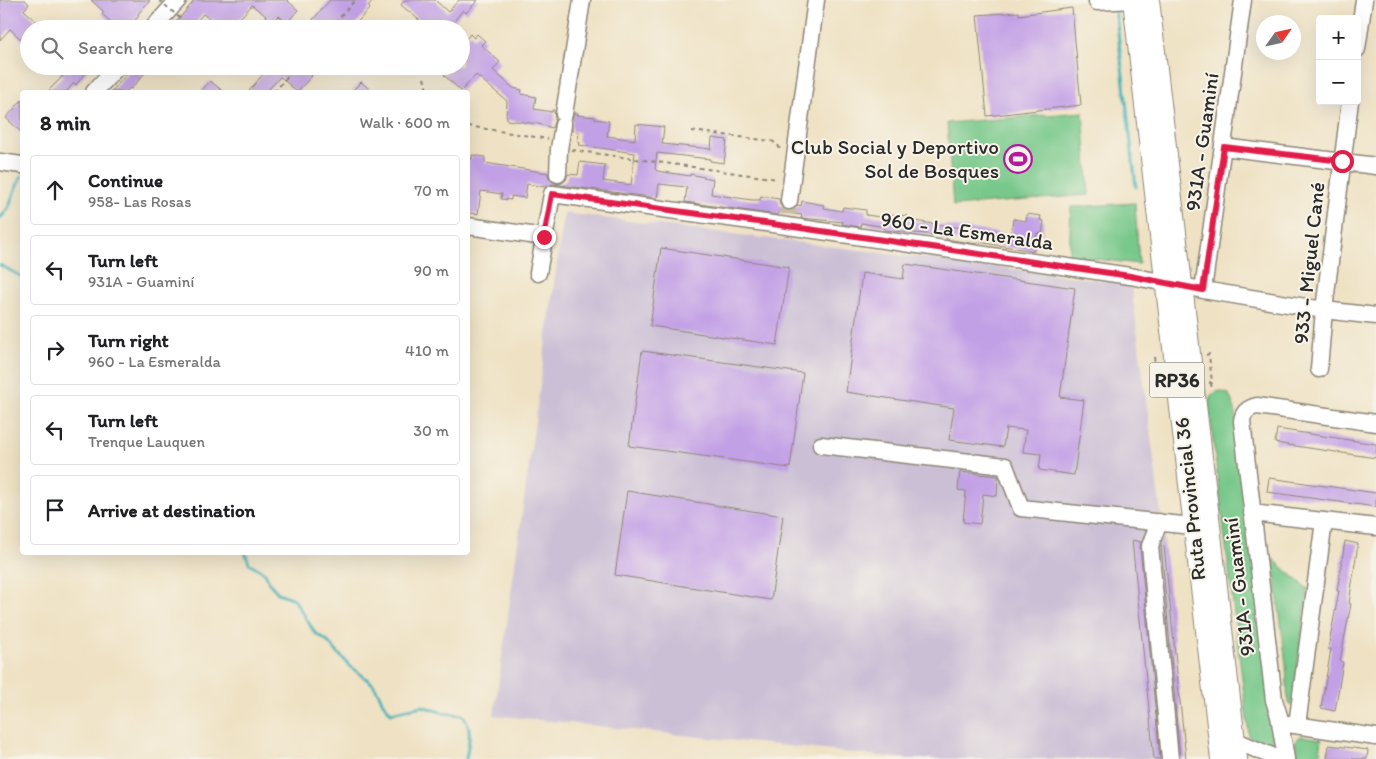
<!DOCTYPE html>
<meta charset="utf-8">
<style>
:root{--surface:#fff;--page:#f6f6f6;--text:#202124;--muted:#757577;--line:#e0e0e0}
body{margin:0;font-family:Itim,sans-serif;background:var(--page);color:var(--text)}
.controls{position:absolute;right:15px;top:15px;display:grid;overflow:hidden;border-radius:5px;box-shadow:0 5px 20px #0002}
.controls button{width:45px;height:45px;display:grid;place-items:center;padding:0;border:0;border-bottom:1px solid var(--line);background:var(--surface);color:var(--text);font:25px sans-serif}
.compass{position:absolute;left:1256px;top:15px;width:45px;height:45px;border-radius:50%;background:var(--surface);box-shadow:0 5px 20px #0002;rotate:56deg}
.stop{position:absolute;width:15px;height:15px;margin:-11px;border:4px solid #e11d48;border-radius:50%;background:#fff}
.stop.end{background:#e11d48;border-color:#fff;box-shadow:0 1px 5px #0008}
.list{margin:0;padding:0;list-style:none}
h2{display:flex;justify-content:space-between;align-items:center;height:65px;margin:0;padding:0 20px;font-size:21px}
h2 small{font-size:16px;font-weight:400;color:var(--muted)}
.list li{display:grid;grid-template-columns:32px 1fr auto;gap:15px;align-items:center;box-sizing:border-box;height:70px;margin:0 10px 10px;padding:0 10px;border:1px solid var(--line);border-radius:5px}
.list b{display:block;font-size:19px;white-space:nowrap}
.list p{margin:0;font-size:16px;white-space:nowrap;color:var(--muted)}
.list em{font-size:16px;font-style:normal;color:var(--muted)}
.icon{flex:none;width:28px;height:28px;fill:none;stroke:currentColor;stroke-width:2;stroke-linecap:round;stroke-linejoin:round}
.map{position:relative;flex:none;width:1376px;height:759px;overflow:hidden}
.search{position:absolute;background:var(--surface);box-shadow:0 5px 20px #0002;left:20px;top:20px;width:450px;height:55px;display:flex;align-items:center;gap:12px;box-sizing:border-box;padding:0 18px;border-radius:28px;color:var(--muted);font-size:19px}
.panel{position:absolute;background:var(--surface);box-shadow:0 5px 20px #0002;left:20px;top:90px;width:450px;height:465px;border-radius:5px}
.map>svg:first-child{display:block}
</style>
<div class="map">
<svg width="1376" height="759" viewBox="0 0 1376 759">
<rect width="100%" height="100%" fill="#f7f3e8"/>
<filter id="ink" filterUnits="userSpaceOnUse"><feTurbulence type="fractalNoise" baseFrequency=".02" numOctaves="2"/><feDisplacementMap in="SourceGraphic" scale="10" xChannelSelector="R" yChannelSelector="G"/><feConvolveMatrix kernelMatrix="1 2 1 2 8 2 1 2 1" color-interpolation-filters="sRGB"/></filter>
<filter id="wash" filterUnits="userSpaceOnUse"><feTurbulence type="fractalNoise" baseFrequency=".0096" numOctaves="4" result="noise"/><feDisplacementMap in="SourceGraphic" scale="20" xChannelSelector="R" yChannelSelector="G"/><feGaussianBlur stdDeviation="1.12" result="paint"/><feColorMatrix in="noise" values="0 0 0 0 0 0 0 0 0 0 0 0 0 0 0 0 0 1.4 0 .05"/><feComposite in="paint" operator="in"/></filter>
<g filter="url(#wash)">
<rect width="100%" height="100%" fill="#efe2c4"/>
<path fill="#cbbfd5" d="M564 213 1131 284 1162 522 1186 759H908L494 715Z"/>
<path fill="#77c88a" stroke="#517a5a" d="M1083 112 1089 195 953 206 947 123Z
M1135 203 1139 264 1069 256 1071 207Z
M1219 391 1229 394 1234 407 1249 513 1277 750 1254 742 1249 736 1209 407 1210 396Z
M1273 559 1308 589 1292 706 1288 704 1286 665Z
M1301 736 1322 739 1319 759H1298L1295 741Z"/>
<g fill="none" stroke-linecap="round" stroke-linejoin="round">
<path stroke="#41b1b8" stroke-width="3" d="M1115 7 1136 187
M0 218C14 206 12 189 22 176
M0 265 22 277
M245 552 249 563 265 573 269 583 278 593 294 599 315 633 326 640 350 666 373 684 378 692 383 703 391 713 422 706 444 713 462 715C474 727 468 744 466 759"/>
</g>
<g id="blocks">
<path fill="#c2a0e6" d="M0 0H25L29 4 24 10 45 29H29V38L24 42 10 29 0 40Z
M91 0H150L138 14 139 16 127 29H109L113 24 102 14 104 12Z
M195 0H287L298 10 287 23 279 16 267 29H255L266 16 252 5 230 29H225L214 19 212 21 203 14 190 29H170Z
M330 0H373L368 6 370 8 351 29H308L311 25 310 23Z
M405 0H435L448 12 459 0H478L466 13 463 10 448 29H430L401 5Z
M1072 8 1081 105 987 116 977 15 1019 12V15Z
M470 34 474 38 477 34 485 41 481 45 500 62 493 70 513 88 522 90 521 94 536 97 534 109 552 112V110H554L555 119 552 128 539 124 507 120V116H506L507 101 476 75 461 91 444 75 452 66H461V45Z
M53 66H91L76 85 74 83 66 92H47L63 76Z
M134 66H151L131 89 130 88 125 92H111Z
M270 66H302L312 76 297 92 282 78 280 77 266 92H248Z
M210 81 224 92H200Z
M361 82 373 92H351Z
M22 100V133L6 118Z
M574 113H578L577 115 595 117V119L609 121 607 136 635 140 636 124 664 127 662 144 711 149 712 138 727 140 724 163 710 161V159L657 153 655 169 657 171 690 176V174L713 179 711 194 752 200H760L761 196 779 199 780 205 787 211 793 210 798 205 801 206 802 201 824 205V208L842 211 843 207 866 210V215L887 218V214L908 216 907 220 1011 235 1013 219 1026 221 1027 214 1041 216 1040 220 1044 221 1042 234 1037 233 1034 251 978 242 977 244 946 239V236L884 230 885 227 861 223 860 227 842 224 843 222 801 218 802 215 779 212 778 215 685 202 687 187 659 184 657 198 553 184 545 187 527 184 525 198 511 196V200L501 199 502 194 481 191 478 214 468 213V158L472 159V155L485 157V163L548 173 549 179 557 184 562 183 566 180 568 174 578 175 580 162 605 165 603 181 631 185 635 153 579 145 580 142H578L579 132 572 131V120Z
M661 248 789 267 777 345 650 326Z
M905 264 1075 288 1060 397 1084 400 1074 475 1039 470 1041 454 1023 452 1026 430 1006 428 1003 447 949 440 954 408 846 392 862 273 903 279Z
M642 351 803 373 790 468 629 446Z
M1277 429 1376 444V458L1275 443Z
M960 472 998 476 997 496 983 494 980 524 963 522 966 491 958 490Z
M1269 478 1376 493V507L1267 492Z
M627 491 783 516 771 600 615 575Z
M1132 540 1141 542 1140 547 1160 759H1154Z
M1345 541 1358 544 1349 603 1351 604 1340 661 1343 662 1335 711 1321 708 1331 649H1328L1339 591H1337Z
M1161 545 1164 546 1186 759H1180Z
M1329 745 1368 750 1367 759H1327Z"/>
</g>
</g>
<g filter="url(#ink)">
<use href="#blocks" fill-opacity="0" stroke="#8d8678" stroke-width="1"/>
<g fill="none" stroke-linecap="round" stroke-linejoin="round">
<path stroke="#c8bda5" stroke-width="16" stroke-dasharray="16 8" stroke-linecap="butt" d="M788 214 789 201"/>
<defs>
<path id="minor" d="M1097 2 1133 0
M152 29 178 0
M1357 49 1364 0
M94 92 118 66
M564 114 582 0
M1223 147 1376 166
M0 162 22 165
M558 174 559 149 563 125
M789 201 816 0
M468 226 544 237
M538 273 552 194 787 226 1130 276 1203 290 1324 310 1376 316
M1203 290 1243 0
M1319 369 1324 310 1350 101
M821 445 1005 466 1021 508 1192 526
M1252 513 1376 527
M1159 522 1150 546 1170 759
M1288 724 1376 737
M1297 725 1324 521
M1234 740 1279 759
M1286 759 1279 716 1274 700 1242 421C1243 412 1248 408 1257 406L1376 423"/>
<path id="major" d="M1133 0C1162 253 1190 506 1221 759
M1149 0 1237 759"/>
</defs>
<use href="#minor" stroke="#8d8678" stroke-width="19"/>
<use href="#major" stroke="#8d8678" stroke-width="22"/>
<path stroke="#8d8678" stroke-width="2" stroke-dasharray="4 4" stroke-linecap="butt" d="M330 29 355 0
M424 78 426 86 425 92
M426 87 431 92
M274 92 297 66
M468 126 548 139
M692 131 772 141 778 145 781 152
M572 150 778 179
M1206 355 1209 354 1212 383H1210V381
M1154 357 1159 390 1162 388
M1211 383 1212 391"/>
<use href="#minor" stroke="#fff" stroke-width="16"/>
<use href="#major" stroke="#fff" stroke-width="20"/>
<path stroke="#8d8678" stroke-width="2" stroke-dasharray="4 4" stroke-linecap="butt" d="M159 0 180 18
M1160 376 1207 369"/>
</g>
</g>
<g fill="none" stroke-linecap="round" stroke-linejoin="round" filter="url(#ink)">
<path stroke="#e11d48" stroke-width="6" d="M544 237 552 194 787 226 1130 276 1203 290 1224 147 1342 161"/>
</g>
<defs>
<symbol id="stadium-ring" viewBox="-11 -11 22 22"><circle r="9.5" fill="#f7f3e8" stroke="#b5179e" stroke-width="1.5"/><path d="M0-5a6.5 5 0 1 0 0 10a6.5 5 0 1 0 0-10ZM-3.5-1.8h7v3.6h-7Z" fill="#b5179e"/></symbol>
</defs>
<g fill-rule="evenodd">
<use href="#stadium-ring" x="1002" y="143" width="32" height="32"/>
</g>
<g text-anchor="middle" stroke-width="4" stroke-linejoin="round" paint-order="stroke">
<rect fill="#f7f3e8" stroke="#686764" stroke-width="1" x="1149.5" y="362.5" width="55" height="35" rx="4"/>
<g font-size="20" font-weight="bold" fill="#2b2b2b">
<text x="1177" y="387">RP36</text>
</g>
<g font-size="21" fill="#2b2b2b" stroke="#f7f3e8">
<text transform="translate(1202 142) rotate(-82)" y="7">931A - Guaminí</text>
<text transform="translate(967 231) rotate(8)" y="7">960 - La Esmeralda</text>
<text transform="translate(1309 263) rotate(-84)" y="7">933 - Miguel Cané</text>
<text transform="translate(1190 499) rotate(-96)" y="7">Ruta Provincial 36</text>
<text transform="translate(1239 587) rotate(-97)" y="7">931A - Guaminí</text>
</g>
<g font-size="21" fill="#2b2b2b" stroke="#f7f3e8" text-anchor="end">
<text x="999" y="154">Club Social y Deportivo<tspan x="999" dy="24">Sol de Bosques</tspan></text>
</g>
</g>
</svg>
<div class="controls">
<button>+</button>
<button>−</button>
</div>
<svg class="compass" viewBox="-18 -18 36 36"><path d="M0-13l5 13h-10z" fill="#e53935"/><path d="M0 13l5-13h-10z" fill="#757577"/></svg>
<div class="stop" style="left:1342px;top:161px"></div>
<div class="stop end" style="left:544px;top:237px"></div>
<div class="search"><svg class="icon" aria-label="search" viewBox="0 0 24 24"><circle cx="10" cy="10" r="6"/><path d="M15 15l6 6"/></svg>Search here</div>
<section class="panel">
<h2>8 min<small>Walk · 600 m</small></h2>
<ul class="list">
<li><svg class="icon" aria-label="ahead" viewBox="0 0 24 24"><path d="M12 20V5M6 11l6-6 6 6"/></svg><div><b>Continue</b><p>958- Las Rosas</p></div><em>70 m</em></li>
<li><svg class="icon" aria-label="left" viewBox="0 0 24 24"><path d="M17 20v-9H6M10 6l-5 5 5 5"/></svg><div><b>Turn left</b><p>931A - Guaminí</p></div><em>90 m</em></li>
<li><svg class="icon" aria-label="right" viewBox="0 0 24 24"><path d="M7 20v-9h11M14 6l5 5-5 5"/></svg><div><b>Turn right</b><p>960 - La Esmeralda</p></div><em>410 m</em></li>
<li><svg class="icon" aria-label="left" viewBox="0 0 24 24"><path d="M17 20v-9H6M10 6l-5 5 5 5"/></svg><div><b>Turn left</b><p>Trenque Lauquen</p></div><em>30 m</em></li>
<li><svg class="icon" aria-label="arrive" viewBox="0 0 24 24"><path d="M6 21V4h12l-3 4 3 4H6"/></svg><div><b>Arrive at destination</b></div></li>
</ul>
</section>
</div>
